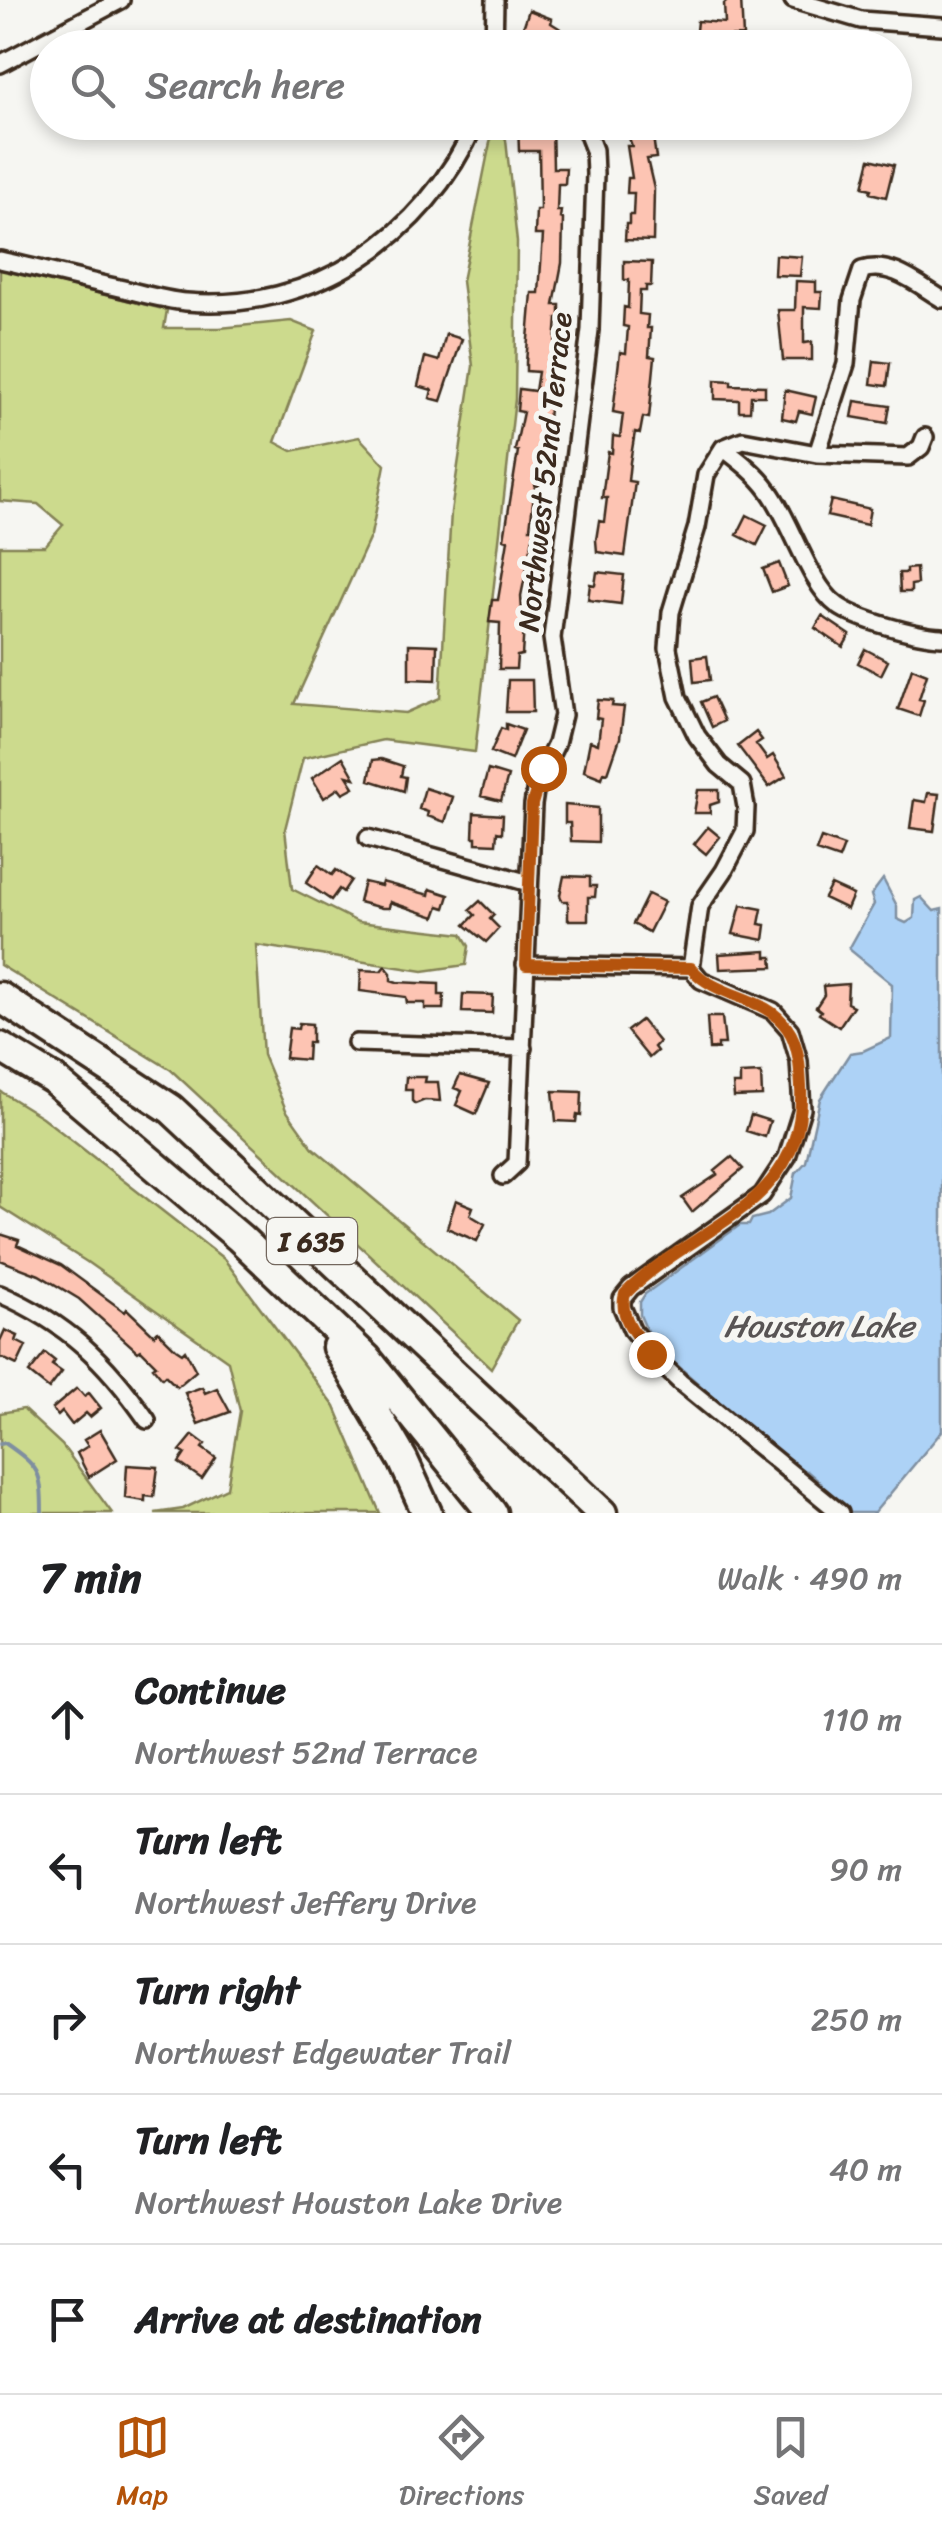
<!DOCTYPE html>
<meta charset="utf-8">
<style>
:root{--surface:#fff;--page:#f6f6f6;--text:#202124;--muted:#757577;--line:#e0e0e0;--accent:#b45309}
body{margin:0;font-family:Sriracha,sans-serif;background:var(--page);color:var(--text)}
.stop{position:absolute;width:30px;height:30px;margin:-22px;border:8px solid #b45309;border-radius:50%;background:#fff}
.stop.end{background:#b45309;border-color:#fff;box-shadow:0 2px 10px #0008}
.list{margin:0;padding:0;list-style:none}
h2{display:flex;justify-content:space-between;align-items:center;height:130px;margin:0;padding:0 40px;font-size:42px}
h2 small{font-size:32px;font-weight:400;color:var(--muted)}
.list li{display:grid;grid-template-columns:65px 1fr auto;gap:30px;align-items:center;box-sizing:border-box;height:150px;padding:0 40px;border-top:2px solid var(--line)}
.list b{display:block;font-size:38px;white-space:nowrap}
.list p{margin:0;font-size:32px;white-space:nowrap;color:var(--muted)}
.list em{font-size:32px;font-style:normal;color:var(--muted)}
.icon{flex:none;width:55px;height:55px;fill:none;stroke:currentColor;stroke-width:2;stroke-linecap:round;stroke-linejoin:round}
.map{position:relative;flex:none;width:942px;height:1513px;overflow:hidden}
.search{position:absolute;background:var(--surface);box-shadow:0 5px 15px #0003;left:30px;right:30px;top:30px;height:110px;display:flex;align-items:center;gap:25px;box-sizing:border-box;padding:0 35px;border-radius:55px;color:var(--muted);font-size:38px}
.sheet{height:880px;background:var(--surface)}
nav{display:flex;justify-content:space-around;align-items:center;box-sizing:border-box;height:140px;border-top:2px solid var(--line);background:var(--surface);font-size:28px;color:var(--muted)}
nav a{display:grid;justify-items:center;gap:5px}
nav .on{color:var(--accent)}
.map>svg:first-child{display:block}
</style>
<div class="map">
<svg width="942" height="1513" viewBox="0 0 942 1513">
<rect width="100%" height="100%" fill="#f6f6f2"/>
<filter id="ink" filterUnits="userSpaceOnUse"><feTurbulence type="fractalNoise" baseFrequency=".01" numOctaves="2"/><feDisplacementMap in="SourceGraphic" scale="20" xChannelSelector="R" yChannelSelector="G"/><feConvolveMatrix kernelMatrix="1 2 1 2 8 2 1 2 1" color-interpolation-filters="sRGB"/></filter>
<g filter="url(#ink)">
<path fill="#ccda8d" stroke="#848256" stroke-width="2.5" d="M494 123H500L506 140 517 242 515 399 475 752 383 740 303 758 285 829 292 889 358 922 462 934 469 946 466 965 423 971 256 945 263 1055 286 1110 313 1148 518 1320 491 1368 171 1070 0 965V546H45L63 525 38 504 0 501V269L167 310 164 328H220L291 321 316 331 275 442 292 451 359 437 385 465 371 535 294 704 406 713 440 698 451 512 473 366 462 281Z
M0 1091 42 1117 224 1259 335 1407 380 1513H155L183 1509 227 1488 240 1411 228 1361 87 1262 0 1207Z
M23 1409 62 1445 112 1513H0V1413Z"/>
<path fill="#add2f6" stroke="#7f8fa0" stroke-width="2.5" d="M883 879 897 906V919L906 923 914 918 915 900 921 897 934 911 942 909V1431L874 1513H851L821 1489 822 1484 807 1471H798L669 1358 647 1331 640 1315V1302L645 1294 740 1225H749L752 1219 768 1215 791 1198 796 1173 806 1162 820 1099 850 1053 863 1051 891 1038 892 984 849 949 874 904 871 895Z"/>
<g fill="none" stroke-linecap="round" stroke-linejoin="round">
<path stroke="#7f8fa0" stroke-width="4" d="M0 1444 5 1443C39 1467 42 1471 42 1513"/>
</g>
<path fill="#fdc4b3" stroke="#3b2a1e" stroke-width="2.5" d="M728 0H741L743 36 711 37 710 41 695 40 697 21 725 23 724 4Z
M529 10 552 19 551 23 591 48H563L540 39 538 43 520 37Z
M623 122H651L656 158 647 159 654 189 653 241 625 240 626 224H629V215H633L634 193H627L628 178H632L627 146H632Z
M552 123 553 168H566L565 184H558L557 211H561L560 218 563 219 562 263 554 305H560V318H557L554 356H550L546 384 551 385 547 431 545 445 540 444 537 467H541L540 486 535 485 530 528H535L521 596 522 612H525L522 655 517 656 516 669H499L500 623 489 622 492 600H498L508 540 504 539 518 451 515 450 523 412 517 411 519 389 535 391 538 372 526 371V362L532 293H539L543 235H535L536 210H540L539 151H519L518 124Z
M870 159 894 165 886 197 870 193 871 189 863 187Z
M775 255 802 257 800 276 774 275Z
M624 261 652 262 651 286H646V291H640L639 314 648 315 647 328H651L649 356 655 357 649 418 643 417 640 433 635 432 630 462 628 481 635 482 625 556 597 552 596 540 599 521 604 522 607 498H602L608 452 612 453 613 436 620 437 623 414 613 412 620 352 626 353 628 327 623 326 624 307 628 308 629 280H624Z
M796 281 816 282V292H822L821 308 804 307V343L812 342V360H783L778 310H795Z
M446 334 462 339 441 401 430 398 432 390 418 386 425 357 439 361Z
M874 361 890 363 887 386 871 384Z
M715 380 731 381V385L765 386V396H751L750 411H739V400L715 399Z
M785 390 816 397 812 414 799 411 796 421 782 418Z
M855 401 890 406 887 423 852 417Z
M831 500 870 509 867 525 827 516Z
M747 515 767 525 757 545 737 535Z
M779 563 788 586 772 592 763 569Z
M916 568 917 584 911 585V592H900L899 573H906V569Z
M597 572 624 575 621 604 588 600 590 584 595 585Z
M822 616 850 635 843 647 815 628Z
M409 644 437 645 436 680 409 679Z
M865 649 888 661 881 675 858 663Z
M707 656 710 680 694 682 692 658Z
M912 668 927 674 919 699 924 700 919 716 898 709Z
M508 680H532L533 712H506Z
M713 697 724 721 712 727 701 702Z
M598 700 613 701 612 706 624 707 620 738 608 773 604 772 602 778 584 771 590 741 598 744 601 719 596 718Z
M506 724 523 730 511 760 491 752 501 728 506 730Z
M756 732 762 740 756 744 767 759 773 755 786 776 769 787 738 746Z
M343 757 355 778 347 776 354 787 343 793 339 788 324 798 312 778Z
M381 759 403 766 401 776 406 777 404 791 369 780 373 760Z
M488 770 508 776 501 801 481 796Z
M425 788 453 797 445 822 427 816 428 812 419 809Z
M698 790H719V802L710 805V813H694Z
M928 793 939 794 934 831 910 828 914 800 926 802Z
M565 805 598 808V842L571 841 570 823H565Z
M474 813 503 815 502 833 497 832 496 844 476 843V837H473Z
M708 827 720 837 706 854 694 844Z
M821 838 844 846 839 859 816 851Z
M318 865 332 875 336 870 351 880 343 892 339 889 331 900 306 883Z
M564 876 590 877V886H596L595 897H588V920H568V901H562L560 895Z
M364 882 381 886 382 882 429 895 430 889 449 895 445 908 439 906 435 917 390 902 389 908H382L359 902Z
M831 885 853 895 847 909 824 898Z
M648 894 664 902 649 932 633 924Z
M480 901 494 915 490 919 499 928 486 942 465 925 475 915 470 910Z
M741 905 762 909 759 924 766 925 764 940 733 934Z
M766 951V957H772L773 967 720 969 719 954Z
M385 966 391 973V980L397 982 439 984V995H444L443 1009H425V1003H407L406 997 360 991 361 970 381 971Z
M848 984 847 1003 853 1006 839 1027 819 1014 821 1011 816 1007 824 995 823 986Z
M463 994 493 995 492 1013 462 1012Z
M707 1017H722L725 1044H718V1049H709Z
M641 1020 659 1042 654 1047 657 1051 649 1058 627 1031Z
M299 1023 312 1024V1043H308L307 1060 285 1058 289 1028 298 1029Z
M761 1073 762 1096 734 1097 733 1084H740V1074Z
M460 1075 489 1083 476 1114 456 1105 462 1091 454 1088Z
M406 1077H426L425 1082H438L440 1101 425 1100 415 1104 412 1101V1090H405Z
M553 1091 582 1092 581 1116 577 1115 576 1122 556 1121Z
M751 1115 770 1121 765 1137 746 1131Z
M732 1157 743 1169 692 1212 682 1198 718 1174 715 1171Z
M456 1200 473 1207 470 1215 485 1224 477 1241 447 1228Z
M0 1234 19 1240 17 1245 61 1265 125 1312 127 1309 154 1335 158 1331 176 1349 182 1353 185 1350 196 1371 177 1387 165 1375 162 1378 153 1367 156 1365 141 1350 138 1352 79 1299 39 1275 0 1260Z
M5 1330 18 1336 16 1341 26 1346 17 1365 0 1357V1341Z
M45 1353 55 1361 52 1365 62 1372 49 1389 29 1373Z
M202 1387 205 1393 217 1388 230 1412 198 1424 185 1393Z
M77 1388 84 1396 89 1393 101 1408 90 1417 86 1413 72 1425 62 1412 58 1416 52 1409Z
M100 1430 117 1459 89 1477 77 1453 88 1446 84 1440Z
M193 1435 205 1444 202 1448 216 1458 202 1479 179 1463 185 1454 180 1451Z
M127 1465 158 1467 154 1497 145 1496V1501L125 1498Z"/>
<g fill="none" stroke-linecap="round" stroke-linejoin="round">
<defs>
<path id="street" d="M793 0 861 20 942 26
M494 48 495 0
M0 64 121 0
M0 260C40 269 79 279 119 288 141 293 163 300 186 302 314 313 425 237 476 122
M723 448 706 475 697 527 671 612 668 648 678 697 697 736 719 765 742 784 746 807 745 831 724 871 700 906 691 968 701 980 773 1011 790 1030 799 1061 802 1109 787 1157 762 1195 631 1288 622 1299V1307L632 1330 651 1354 680 1382 840 1513
M723 448 743 440 817 454 846 364 852 300 862 270C891 261 917 284 942 299
M723 448C740 461 757 474 769 491 791 520 810 586 837 605 857 620 917 636 942 637
M817 454 908 457 921 447 925 437
M368 838 529 883
M525 965 691 968
M356 1043 523 1048
M503 1176 517 1163 533 805 536 785 556 744 563 715 552 638 590 330 595 174 594 150 583 122
M0 1294C67 1323 106 1361 147 1420"/>
<path id="highway" d="M0 997 171 1109 602 1513
M0 1047 53 1079 240 1238 367 1359 492 1513
M337 1347 403 1460 427 1513"/>
</defs>
<use href="#street" stroke="#3b2a1e" stroke-width="22"/>
<use href="#highway" stroke="#3b2a1e" stroke-width="35"/>
<use href="#street" stroke="#f6f6f2" stroke-width="15"/>
<use href="#highway" stroke="#f6f6f2" stroke-width="28"/>
</g>
</g>
<g fill="none" stroke-linecap="round" stroke-linejoin="round" filter="url(#ink)">
<path stroke="#b45309" stroke-width="12" d="M543 768 532 804 526 965 691 968C717 999 765 995 787 1028 799 1044 800 1068 801 1087 807 1208 690 1226 625 1294 618 1317 637 1337 651 1354"/>
</g>
<g text-anchor="middle" stroke-width="10" stroke-linejoin="round" paint-order="stroke">
<rect fill="#f6f6f2" stroke="#73675e" stroke-width="2.5" x="267" y="1218" width="90" height="46" rx="8"/>
<g font-size="28" font-weight="bold" fill="#3b2a1e">
<text x="312" y="1251">I 635</text>
</g>
<g font-size="30" fill="#3b2a1e" stroke="#f6f6f2">
<text transform="translate(545 472) rotate(-84)" y="10">Northwest 52nd Terrace</text>
</g>
<g font-size="32" font-style="italic" fill="#585454" stroke="#f6f6f2">
<text x="819" y="1337">Houston Lake</text>
</g>
</g>
</svg>
<div class="stop" style="left:543px;top:768px"></div>
<div class="stop end" style="left:651px;top:1354px"></div>
<div class="search"><svg class="icon" aria-label="search" viewBox="0 0 24 24"><circle cx="10" cy="10" r="6"/><path d="M15 15l6 6"/></svg>Search here</div>
</div>
<section class="sheet">
<h2>7 min<small>Walk · 490 m</small></h2>
<ul class="list">
<li><svg class="icon" aria-label="ahead" viewBox="0 0 24 24"><path d="M12 20V5M6 11l6-6 6 6"/></svg><div><b>Continue</b><p>Northwest 52nd Terrace</p></div><em>110 m</em></li>
<li><svg class="icon" aria-label="left" viewBox="0 0 24 24"><path d="M17 20v-9H6M10 6l-5 5 5 5"/></svg><div><b>Turn left</b><p>Northwest Jeffery Drive</p></div><em>90 m</em></li>
<li><svg class="icon" aria-label="right" viewBox="0 0 24 24"><path d="M7 20v-9h11M14 6l5 5-5 5"/></svg><div><b>Turn right</b><p>Northwest Edgewater Trail</p></div><em>250 m</em></li>
<li><svg class="icon" aria-label="left" viewBox="0 0 24 24"><path d="M17 20v-9H6M10 6l-5 5 5 5"/></svg><div><b>Turn left</b><p>Northwest Houston Lake Drive</p></div><em>40 m</em></li>
<li><svg class="icon" aria-label="arrive" viewBox="0 0 24 24"><path d="M6 21V4h12l-3 4 3 4H6"/></svg><div><b>Arrive at destination</b></div></li>
</ul>
</section>
<nav>
<a class="on"><svg class="icon" aria-label="map" viewBox="0 0 24 24"><path d="M3 6l6-2 6 2 6-2v14l-6 2-6-2-6 2zM9 4v14M15 6v14"/></svg>Map</a>
<a><svg class="icon" aria-label="directions" viewBox="0 0 24 24"><path d="M12 3l9 9-9 9-9-9zM9 14v-3h6M13 9l2 2-2 2"/></svg>Directions</a>
<a><svg class="icon" aria-label="saved" viewBox="0 0 24 24"><path d="M7 4h10v16l-5-4-5 4z"/></svg>Saved</a>
</nav>
